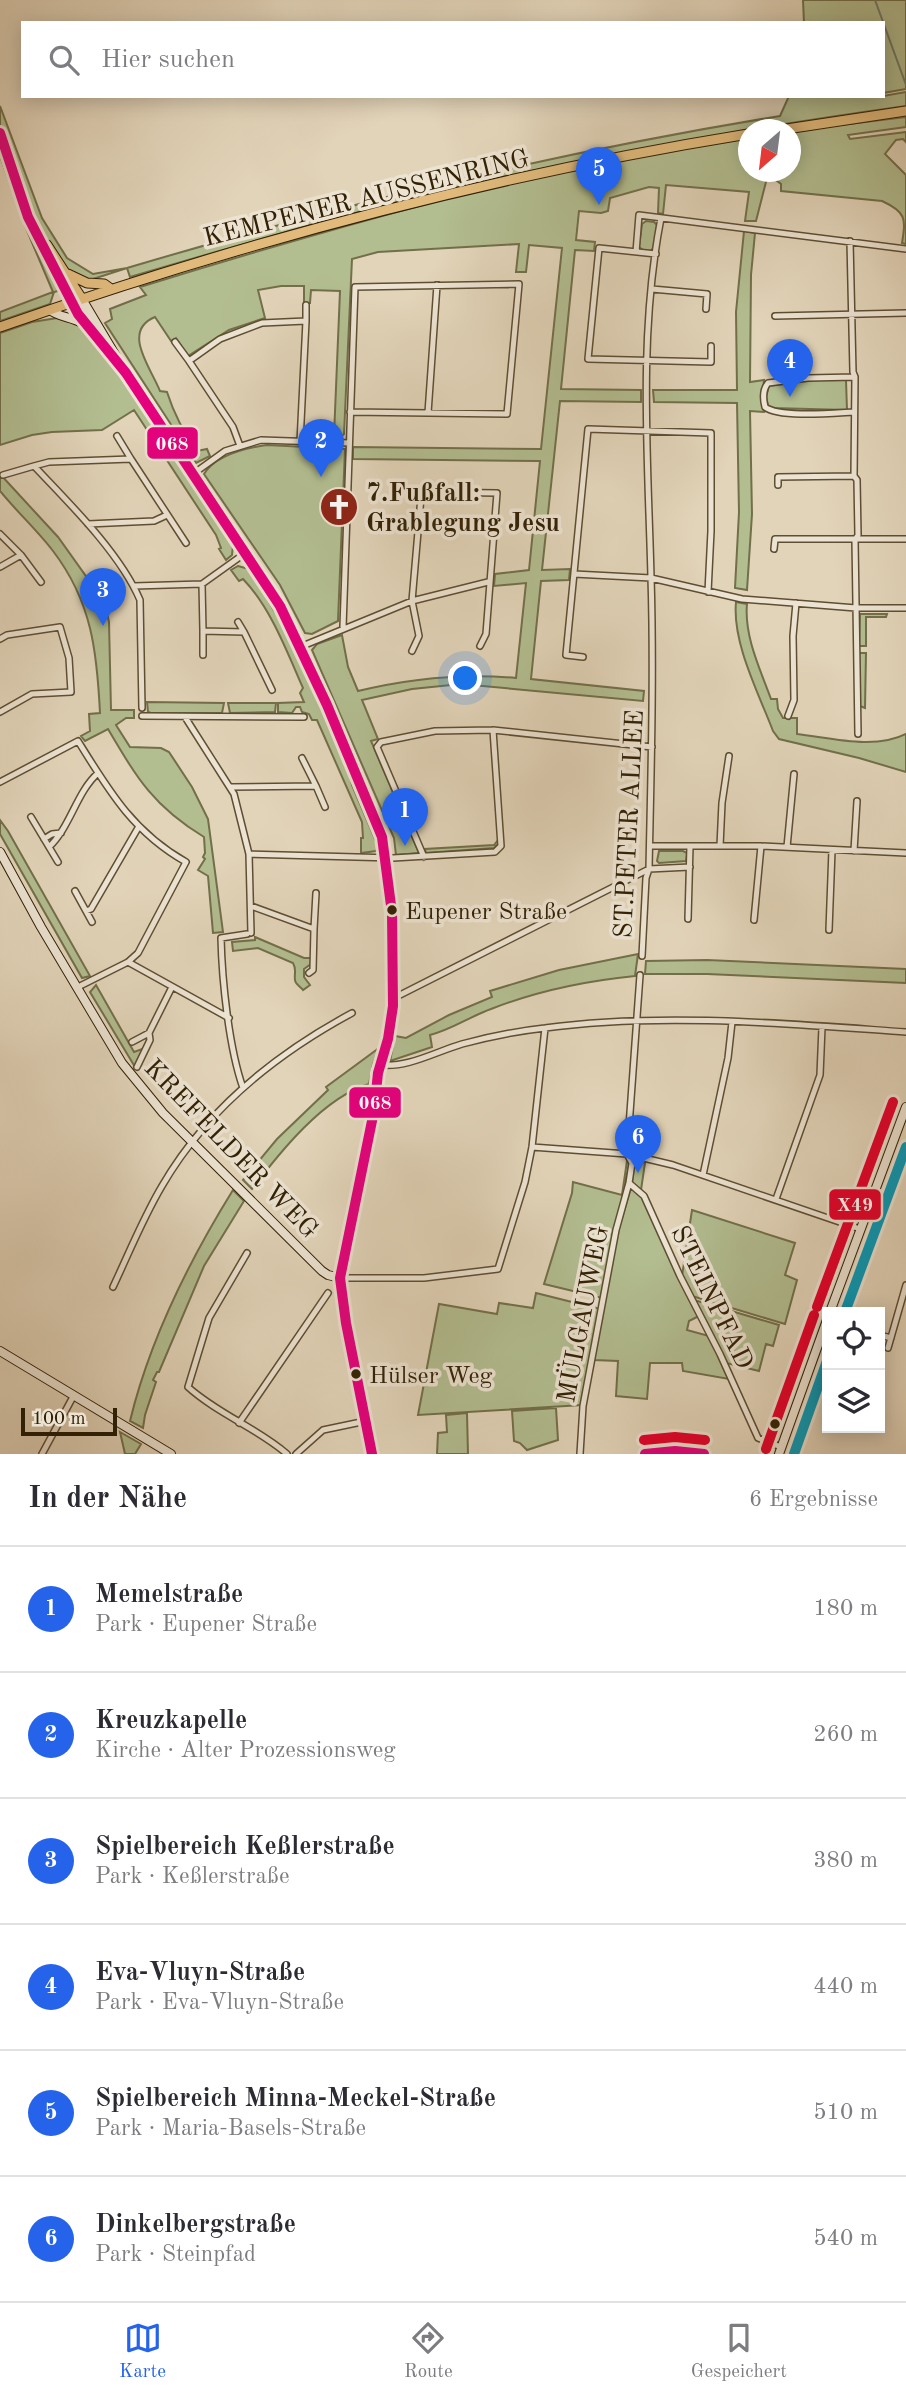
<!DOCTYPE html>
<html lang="de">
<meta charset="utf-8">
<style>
:root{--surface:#fff;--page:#f2f2f3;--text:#2b2b33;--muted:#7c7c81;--line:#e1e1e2;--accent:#2563eb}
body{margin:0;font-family:"Old Standard TT",serif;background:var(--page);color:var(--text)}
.controls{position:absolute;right:21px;bottom:21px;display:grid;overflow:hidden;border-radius:0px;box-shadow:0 4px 18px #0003}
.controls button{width:63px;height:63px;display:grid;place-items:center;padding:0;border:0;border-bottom:2px solid var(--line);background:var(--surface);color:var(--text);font:35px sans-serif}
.compass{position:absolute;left:738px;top:119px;width:63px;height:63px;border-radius:50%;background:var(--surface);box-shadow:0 4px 18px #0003;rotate:208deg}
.scale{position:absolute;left:21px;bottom:18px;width:96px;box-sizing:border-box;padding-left:7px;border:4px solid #322105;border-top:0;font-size:19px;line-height:24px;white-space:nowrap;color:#322105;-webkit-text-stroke:5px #ece3d2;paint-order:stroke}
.you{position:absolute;left:466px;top:679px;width:24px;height:24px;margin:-18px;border:5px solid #fff;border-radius:50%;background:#1a73e8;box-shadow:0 0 0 10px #1a73e833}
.badge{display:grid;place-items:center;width:46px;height:46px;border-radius:50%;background:var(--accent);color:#fff;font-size:23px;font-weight:700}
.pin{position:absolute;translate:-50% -58px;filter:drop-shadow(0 2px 4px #0008)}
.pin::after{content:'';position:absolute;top:37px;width:24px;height:21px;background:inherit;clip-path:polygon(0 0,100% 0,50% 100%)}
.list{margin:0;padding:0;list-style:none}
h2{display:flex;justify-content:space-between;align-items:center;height:91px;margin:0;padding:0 28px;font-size:30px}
h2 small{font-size:23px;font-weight:400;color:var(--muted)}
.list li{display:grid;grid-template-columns:46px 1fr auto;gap:21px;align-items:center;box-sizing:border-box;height:126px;padding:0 28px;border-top:2px solid var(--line)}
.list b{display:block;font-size:26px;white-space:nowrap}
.list p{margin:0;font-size:23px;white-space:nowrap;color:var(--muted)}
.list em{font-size:23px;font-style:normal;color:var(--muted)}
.icon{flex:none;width:38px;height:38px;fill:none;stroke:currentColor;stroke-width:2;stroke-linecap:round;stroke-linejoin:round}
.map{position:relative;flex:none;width:906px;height:1454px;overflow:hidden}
.search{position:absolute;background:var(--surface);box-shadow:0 4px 18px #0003;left:21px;right:21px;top:21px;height:77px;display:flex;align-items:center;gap:18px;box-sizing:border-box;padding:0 24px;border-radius:0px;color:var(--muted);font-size:26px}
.sheet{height:847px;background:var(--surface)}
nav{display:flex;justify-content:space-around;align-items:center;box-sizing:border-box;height:98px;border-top:2px solid var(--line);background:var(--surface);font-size:19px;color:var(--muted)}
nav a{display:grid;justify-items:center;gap:4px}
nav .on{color:var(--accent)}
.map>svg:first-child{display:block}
</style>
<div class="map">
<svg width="906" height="1454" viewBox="0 0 906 1454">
<rect width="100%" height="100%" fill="#e2d4b9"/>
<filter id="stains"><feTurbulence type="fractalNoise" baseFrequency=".00286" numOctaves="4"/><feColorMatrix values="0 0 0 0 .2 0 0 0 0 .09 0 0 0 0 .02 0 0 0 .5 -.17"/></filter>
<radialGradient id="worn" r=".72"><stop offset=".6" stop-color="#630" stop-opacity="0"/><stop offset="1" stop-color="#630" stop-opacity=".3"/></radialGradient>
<path fill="#b2bd90" stroke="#726f4a" stroke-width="2" d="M803 0H906V89L883 93V23H804Z
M906 92V106C769 125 634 148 499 178 374 206 252 241 130 277L127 268 87 281C79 277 71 273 64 266 40 241 8 162 0 128 0 121 0 113 0 106L42 218 67 258 93 274 127 268C342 204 559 152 780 116L789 96H883Z
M906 117V127L848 135 850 139 906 132V142L903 139 896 140 885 154 906 175V244L902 243C906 218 906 212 882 201L781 191V184L768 174 756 221H745L749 192 666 185 663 214 658 213 659 188 649 187 610 198 608 211 601 213 579 211 576 240 595 242 594 251 575 250 561 389 641 390V402L560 401 542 570 570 569 569 580 541 581 531 679 644 691 643 701 461 684 412 689 362 700 378 739 371 741 419 853 396 855 394 838 312 650 317 644 342 635 348 667 358 691C412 678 462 673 516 678L526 583 494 586 495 574 529 570 540 461 353 459V447L541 449 562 248 529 245 526 272H516L519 244 378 252 352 259 344 434 341 437 334 436 340 291 311 290 310 303H304V286H281L258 290 265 318 229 330 188 356 176 338 171 341 155 317C121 331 151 368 160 391L167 392C174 414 184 433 197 451L207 449 210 456 196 463 105 323 112 319 110 309 146 295 140 287C240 256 340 227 441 200 542 174 646 155 748 138V172H790L791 131Z
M0 147 28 225 61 290 54 292 50 304 0 321V312L53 292 25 226 0 156Z
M646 221 654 222 657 225 654 248 650 251 643 250 639 247 642 224Z
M744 231 755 233 751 275 750 382 764 380 762 402 764 412 750 411 752 514 747 590 735 588 739 512 737 403 654 402 653 390H737L736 312Z
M57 318 81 325 87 331 134 391 206 500 233 545 232 555 226 560 219 549 221 548 216 535 134 410 102 430 52 432 32 435 0 445V333L32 322Z
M808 380H846L847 410 773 408 768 405 766 397 769 386Z
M267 445 345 449 338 621 312 634 305 633 280 585 204 474C216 455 246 448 267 445Z
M0 474 58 537 105 603 109 622 111 710H134V718H126L116 725 130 747 161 748 169 752 192 787 208 819 223 932 213 933 208 876 198 870 205 859 203 857 205 853 204 837C153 806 137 778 108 729L85 741 81 736 90 731 89 714 100 713C97 652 92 602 53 551 37 530 17 512 0 491Z
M238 566 249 569 287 632 348 767 352 785 378 846 376 851 361 853V838H363L362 822 317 720H312L309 714 302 712 300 707H296L292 713 278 712V703L304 702 300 693 303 688C287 652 271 608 243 579L239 581 231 570Z
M736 602 747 604C744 636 760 669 771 699H777L778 709 783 718H797V734C831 738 875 750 906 734V772L859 758 779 739 773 731C759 694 732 643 736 602Z
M860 614H887L886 617H866V646H859Z
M859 653H866L865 708 860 706Z
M147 702 224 703 222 713H151L148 712Z
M228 703H276L275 712 230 713Z
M0 820 8 831 90 976 82 978 0 834Z
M498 840V844L494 848 426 853 425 849 494 845Z
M659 851H683L687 853 686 861 659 863 657 861Z
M255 937 304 958H312L311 964 304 969V977L310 985 303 990C300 986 295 984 295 980 294 973 297 970 293 963L258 948 233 951 232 942 255 940Z
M638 954 635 976C585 981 537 991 491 1009 471 1016 451 1030 430 1035L432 1047 390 1061 395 1036 406 1038 449 1015 492 997 490 991 559 970Z
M707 960 906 969V983L707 974H645L646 961Z
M96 985 134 1052 145 1048 135 1067 90 992Z
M379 1048 373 1064 369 1084C324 1097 280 1152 252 1189L243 1180 277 1139 328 1090 326 1087Z
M627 1161H630L602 1298 544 1284 572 1193 573 1182 622 1195Z
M634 1162 645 1163 641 1190 632 1184Z
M631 1188 643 1196 699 1316 689 1321 687 1330 709 1336 729 1379 683 1371 682 1363H650L647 1399 616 1396 618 1361 594 1360 618 1231Z
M233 1190 244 1201 204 1266 159 1372H157L153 1380 156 1382 145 1415 143 1428 130 1421C150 1338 189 1261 233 1190Z
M692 1210 795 1243 785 1275 797 1280 785 1324 695 1297 694 1298 682 1276Z
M536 1293 600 1309 582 1405 418 1415 439 1304 497 1314 499 1303 533 1308Z
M694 1300 779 1325 773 1346 766 1344 759 1371 726 1363Z
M556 1408 558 1440 527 1450 520 1443 514 1441 512 1411Z
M467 1413 468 1454H437L438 1433 447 1432 446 1415Z
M120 1432 141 1444 135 1454H125Z"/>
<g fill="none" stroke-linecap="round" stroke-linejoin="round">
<path stroke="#6d7c69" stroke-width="2" d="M875 0 906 85"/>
<defs>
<path id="street" d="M850 241 853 372 855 377 854 476 857 480 858 535 855 540 858 734
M636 252 639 215 906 249
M656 254 599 248 588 359 711 362V346
M652 289 707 294 706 309
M775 316 906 313
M306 321V305
M175 342 189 361
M853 412C834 413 779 418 765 407 763 399 763 389 768 383L808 378 855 377
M428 413 437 285
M117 436 131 459
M240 446 233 427 189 361 220 339 262 323 306 321 300 442
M34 466 49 462 131 459 186 543
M193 474 225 451 261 440 349 443
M3 475 34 466C69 503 120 553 140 600L142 708
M778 485V477L854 476
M88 524 154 521 167 515
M0 534 21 555 0 567
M774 549 775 539H906
M21 555 41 582
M574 574 651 578 742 599 856 608H906
M202 584 203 631 244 632 272 690
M134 586 202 584 244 554
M238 622 244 632
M343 627 355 287 519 284 507 414 350 412
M203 631V655
M0 639 7 635 60 627 69 658 71 692 32 694 0 712
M300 647 412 601 488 582
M412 651 419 636 412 601 421 497 428 492 497 493 486 634 480 646
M583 657 566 655 588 429 711 433V531L708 592
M142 716 304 717
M788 716 794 700 793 636 796 603
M185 717 234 794 249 854 251 933
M0 782 78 741C109 791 133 832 186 862L138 953 128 962 78 987
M316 786 325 807
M231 787 316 786 302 758
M31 817 58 862
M44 839 52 834 61 833
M650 846H761L906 853
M720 846 722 803 729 756
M49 847C71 826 76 793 98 773
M787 847 794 774
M854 851 857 801
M249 854 393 858 495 852 501 846 493 730
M424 857 377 747 381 742 435 731 493 730 652 747
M75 891 92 922
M251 906 314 929 313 970 309 973
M86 911 91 909 138 828
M688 919 690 846
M754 920 761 846
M314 929 316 893
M829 930 832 850
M642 956 646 878 649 869C651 771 654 674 651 577 648 457 638 336 661 218
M128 962 229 1018
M640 975 627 1154 632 1163 629 1183 644 1196 680 1276 720 1354 758 1438 781 1447
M394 995H400L649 869 690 867
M132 1042 149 1033
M380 1065C408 1068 435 1052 462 1044 488 1037 518 1031 545 1028 660 1012 791 1024 906 1032
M137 1067 150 1040 149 1033 172 987
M243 1088C229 1048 222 981 221 938L247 934
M532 1147 627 1154 673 1165 860 1229
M703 1175 728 1058 732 1022
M776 1199 820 1075 822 1027
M247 1253 209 1318 188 1387C218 1414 257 1428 287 1454
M340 1278H424L498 1269 525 1182 532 1147 545 1028
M113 1287C129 1253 143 1218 162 1186 206 1110 276 1054 352 1013
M880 1335 891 1338
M888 1348 906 1285
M239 1423 328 1293
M42 1454 74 1395
M296 1454 323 1430 366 1421
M580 1454 583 1406 616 1230 629 1183"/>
<path id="secondary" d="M82 299 126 373 280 606 327 705 382 837 389 881 392 913 393 1006 388 1039 378 1073 374 1111 340 1278 346 1323 372 1454
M71 303 108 353
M50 310C58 317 72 317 82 323
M0 852 41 927 122 1063 163 1113 322 1271 328 1275 340 1278
M830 1312 906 1107
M0 1351 171 1454
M645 1454 675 1451 704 1454
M779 1454 827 1320"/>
<path id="primary" d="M780 130 906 111
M0 133 28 217 71 303
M47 245 82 299
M68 274 87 283 104 284 111 289
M0 327C243 242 494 175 748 134"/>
</defs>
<use href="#street" stroke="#5e4e32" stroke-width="8"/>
<use href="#secondary" stroke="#322105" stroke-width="10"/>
<use href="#primary" stroke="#322105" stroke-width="11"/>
<use href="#street" stroke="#ece3d2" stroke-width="5"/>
<use href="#secondary" stroke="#ece3d2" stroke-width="8"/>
<use href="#primary" stroke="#e1ba7c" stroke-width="9"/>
<defs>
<path id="bus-1" d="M0 133 28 217 78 314 126 373 280 606 327 705 382 837 392 913 393 1006 388 1039 378 1073 374 1111 340 1278 346 1323 372 1454
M645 1454 675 1451 704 1454"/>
<path id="bus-2" d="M845 1312 906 1147
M794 1454 827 1361"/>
<path id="bus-3" d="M817 1307 893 1102
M644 1440 675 1437 705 1440
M766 1449 814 1315"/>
</defs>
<use href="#bus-1" stroke="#ece3d2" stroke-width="16"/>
<use href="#bus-2" stroke="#ece3d2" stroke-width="16"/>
<use href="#bus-3" stroke="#ece3d2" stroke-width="16"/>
<use href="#bus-1" stroke="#e5007d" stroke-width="10"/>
<use href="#bus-2" stroke="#059bba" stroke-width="10"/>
<use href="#bus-3" stroke="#e4002b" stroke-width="10"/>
</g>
<defs>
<symbol id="church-disc" viewBox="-11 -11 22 22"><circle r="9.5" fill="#8f2418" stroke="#ece3d2"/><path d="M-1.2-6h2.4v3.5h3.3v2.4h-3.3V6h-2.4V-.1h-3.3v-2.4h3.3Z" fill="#fff"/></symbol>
</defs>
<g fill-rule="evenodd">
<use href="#church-disc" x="317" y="485" width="44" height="44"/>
</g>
<g fill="#322105" stroke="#ece3d2" stroke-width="2.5">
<circle cx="392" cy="910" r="6"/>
<circle cx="356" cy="1374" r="6"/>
<circle cx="775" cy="1424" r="6"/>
</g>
<g text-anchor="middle" stroke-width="7" stroke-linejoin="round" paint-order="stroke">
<g font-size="24" fill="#322105" stroke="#ece3d2" text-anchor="start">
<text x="405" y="919">Eupener Straße</text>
<text x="369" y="1383">Hülser Weg</text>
</g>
<g font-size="26" fill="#322105" stroke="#ece3d2">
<text transform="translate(366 197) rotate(-14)" y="9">KEMPENER AUSSENRING</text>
<text transform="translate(628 824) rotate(-87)" y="9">ST.PETER ALLEE</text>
<text transform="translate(232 1148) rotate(46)" y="9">KREFELDER WEG</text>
<text transform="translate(713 1297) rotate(64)" y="9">STEINPFAD</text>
<text transform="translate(582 1314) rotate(-79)" y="9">MÜLGAUWEG</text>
</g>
<g font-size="26" font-weight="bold" fill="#322105" stroke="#ece3d2" text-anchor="start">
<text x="366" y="501">7.Fußfall:<tspan x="366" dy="30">Grablegung Jesu</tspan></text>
</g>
</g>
<g stroke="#ece3d2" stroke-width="2.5">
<rect x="146" y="426" width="53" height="34" rx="7" fill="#e5007d"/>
<rect x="348" y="1086" width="54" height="33" rx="7" fill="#e5007d"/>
<rect x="828" y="1188" width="54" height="33" rx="7" fill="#e4002b"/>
</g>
<g font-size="19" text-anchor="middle" font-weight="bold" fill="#fff">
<text x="172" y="450">068</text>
<text x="375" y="1109">068</text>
<text x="855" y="1211">X49</text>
</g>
<rect width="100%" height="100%" filter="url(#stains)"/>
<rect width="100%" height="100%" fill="url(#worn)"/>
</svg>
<div class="controls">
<button><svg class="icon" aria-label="locate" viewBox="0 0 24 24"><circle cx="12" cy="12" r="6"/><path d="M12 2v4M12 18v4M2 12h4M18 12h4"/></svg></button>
<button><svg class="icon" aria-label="layers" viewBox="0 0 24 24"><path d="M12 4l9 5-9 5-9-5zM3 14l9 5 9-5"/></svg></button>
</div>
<svg class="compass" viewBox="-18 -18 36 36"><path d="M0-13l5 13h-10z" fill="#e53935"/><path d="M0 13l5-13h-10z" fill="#7c7c81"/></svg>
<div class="scale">100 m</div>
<div class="you"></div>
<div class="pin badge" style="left:405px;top:846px">1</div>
<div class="pin badge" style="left:321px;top:477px">2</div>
<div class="pin badge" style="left:103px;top:626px">3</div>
<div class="pin badge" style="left:790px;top:397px">4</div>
<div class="pin badge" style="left:599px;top:205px">5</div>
<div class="pin badge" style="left:638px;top:1173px">6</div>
<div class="search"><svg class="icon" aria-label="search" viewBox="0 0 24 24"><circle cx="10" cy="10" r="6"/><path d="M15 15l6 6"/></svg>Hier suchen</div>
</div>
<section class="sheet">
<h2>In der Nähe<small>6 Ergebnisse</small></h2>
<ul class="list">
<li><span class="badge">1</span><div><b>Memelstraße</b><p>Park · Eupener Straße</p></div><em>180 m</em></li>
<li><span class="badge">2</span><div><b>Kreuzkapelle</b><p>Kirche · Alter Prozessionsweg</p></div><em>260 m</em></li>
<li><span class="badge">3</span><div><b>Spielbereich Keßlerstraße</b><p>Park · Keßlerstraße</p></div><em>380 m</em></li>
<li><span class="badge">4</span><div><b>Eva-Vluyn-Straße</b><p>Park · Eva-Vluyn-Straße</p></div><em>440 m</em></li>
<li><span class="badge">5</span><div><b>Spielbereich Minna-Meckel-Straße</b><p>Park · Maria-Basels-Straße</p></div><em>510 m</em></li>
<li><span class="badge">6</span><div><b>Dinkelbergstraße</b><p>Park · Steinpfad</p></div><em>540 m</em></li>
</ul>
</section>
<nav>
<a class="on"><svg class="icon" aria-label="map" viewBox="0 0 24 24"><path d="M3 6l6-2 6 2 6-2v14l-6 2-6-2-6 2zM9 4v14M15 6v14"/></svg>Karte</a>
<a><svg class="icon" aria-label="directions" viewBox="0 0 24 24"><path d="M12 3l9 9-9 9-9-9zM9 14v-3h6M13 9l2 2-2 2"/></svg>Route</a>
<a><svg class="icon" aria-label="saved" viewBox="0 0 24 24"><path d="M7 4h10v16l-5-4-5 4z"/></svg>Gespeichert</a>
</nav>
